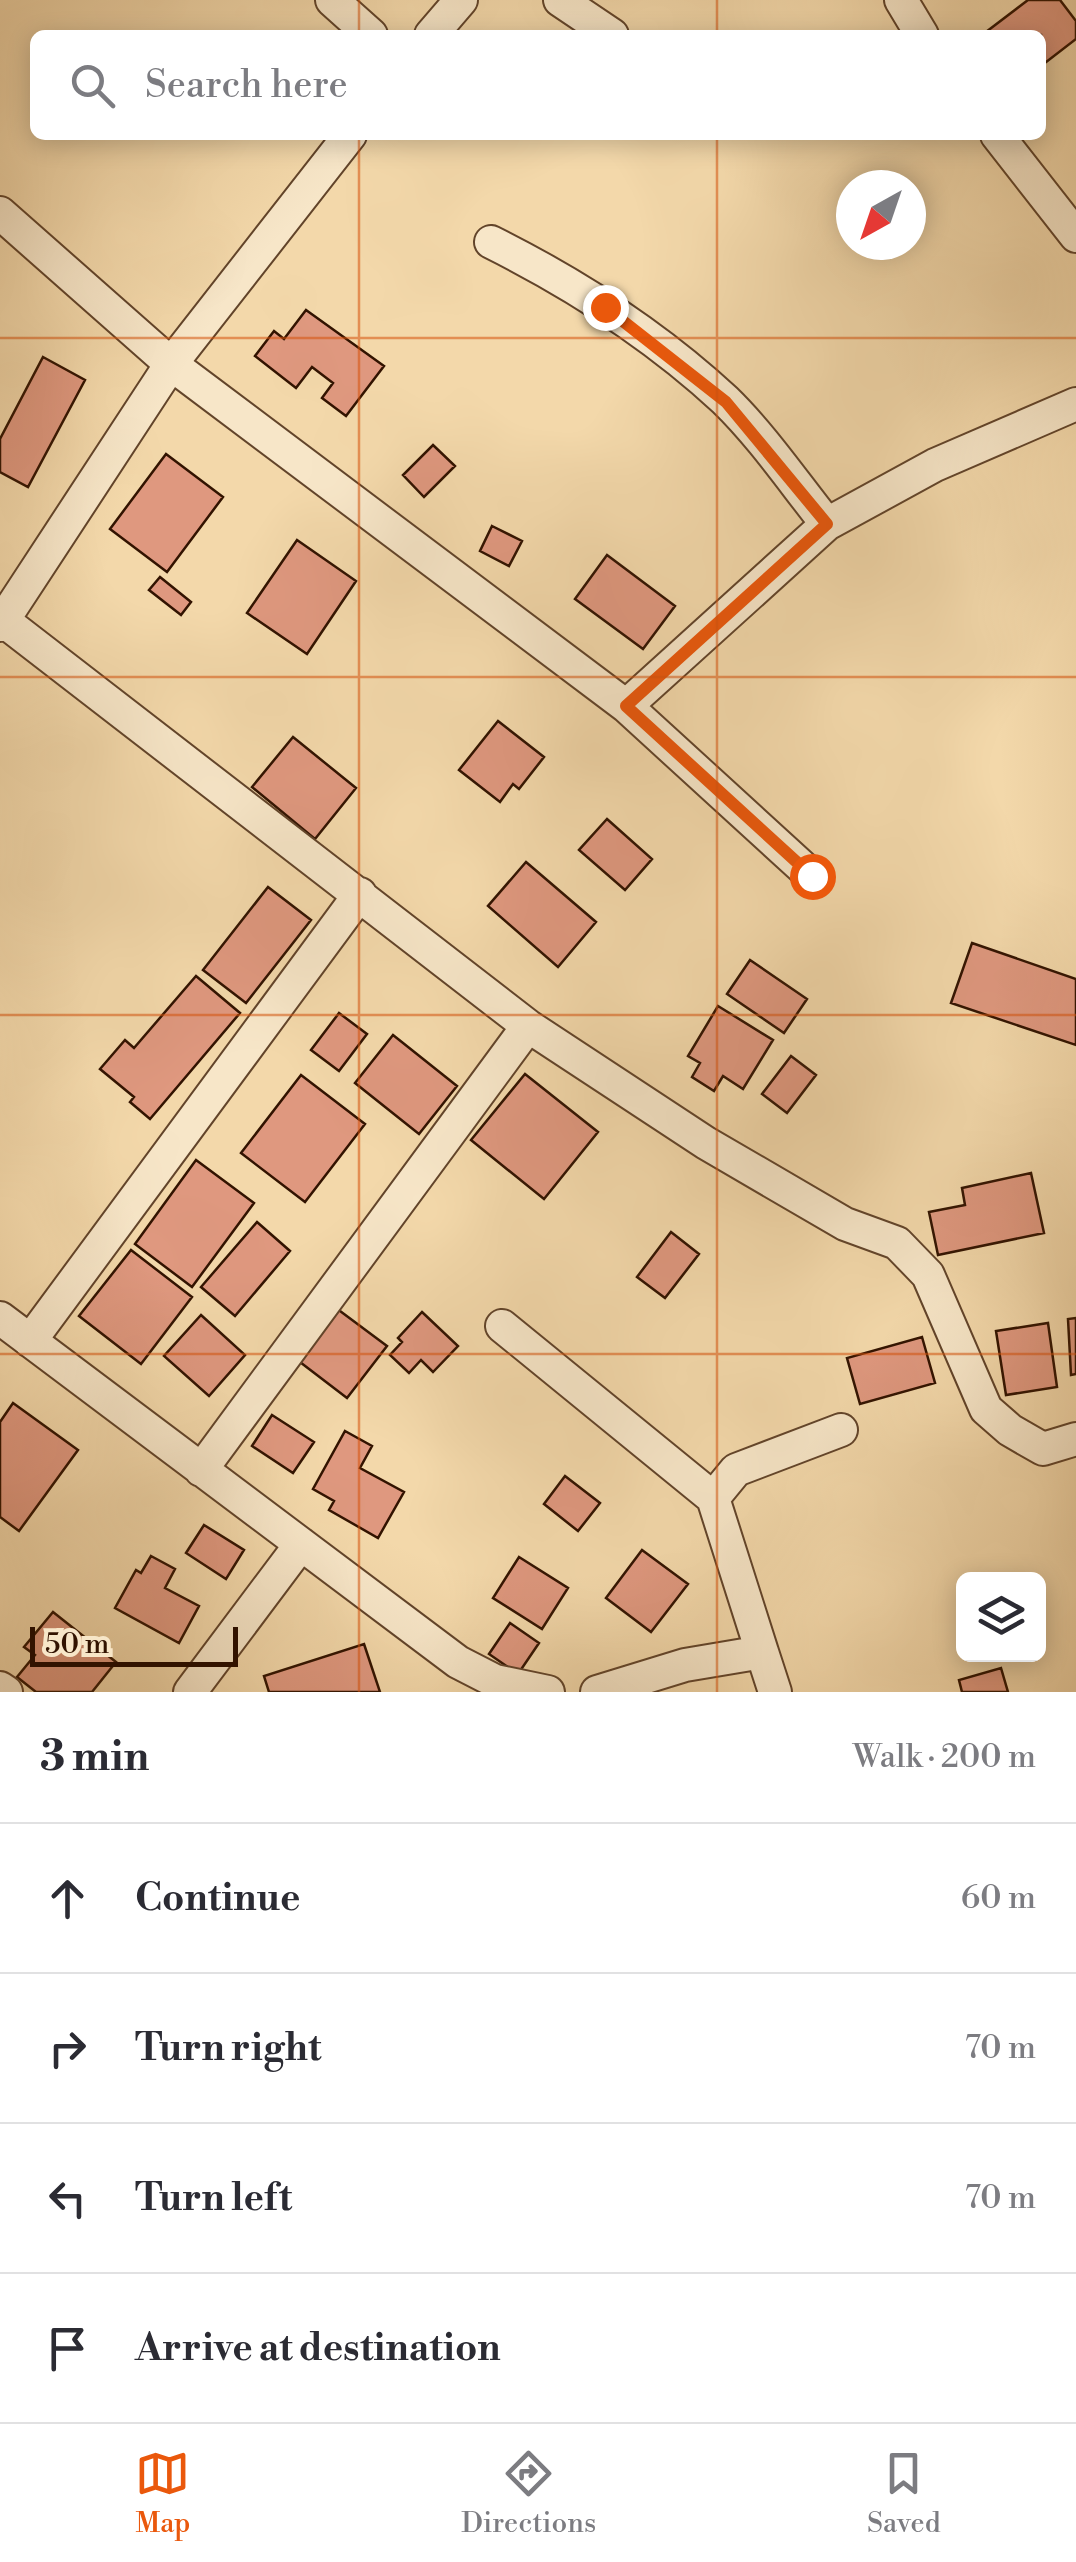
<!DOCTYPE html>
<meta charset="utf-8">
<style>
:root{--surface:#fff;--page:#f7f7f7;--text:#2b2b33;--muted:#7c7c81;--line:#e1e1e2;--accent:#ea580c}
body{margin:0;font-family:"Libre Bodoni",serif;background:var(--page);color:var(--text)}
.controls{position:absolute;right:30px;bottom:30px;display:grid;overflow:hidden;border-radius:15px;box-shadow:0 5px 25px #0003}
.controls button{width:90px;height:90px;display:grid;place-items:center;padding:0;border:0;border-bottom:2px solid var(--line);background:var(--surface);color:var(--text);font:50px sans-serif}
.compass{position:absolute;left:836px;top:170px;width:90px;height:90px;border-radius:50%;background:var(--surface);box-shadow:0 5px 25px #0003;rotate:220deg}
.scale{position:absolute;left:30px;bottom:25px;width:208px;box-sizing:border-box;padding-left:10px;border:5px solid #321300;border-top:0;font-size:28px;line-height:35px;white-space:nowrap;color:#321300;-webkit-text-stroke:8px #f7e6c8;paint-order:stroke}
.stop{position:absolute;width:30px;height:30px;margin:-22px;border:8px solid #ea580c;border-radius:50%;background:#fff}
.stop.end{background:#ea580c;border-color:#fff;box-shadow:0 2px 10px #0008}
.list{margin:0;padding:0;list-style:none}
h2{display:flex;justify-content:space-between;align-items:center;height:130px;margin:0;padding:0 40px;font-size:42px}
h2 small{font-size:32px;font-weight:400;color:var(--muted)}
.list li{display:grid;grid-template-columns:65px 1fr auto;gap:30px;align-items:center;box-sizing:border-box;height:150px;padding:0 40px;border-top:2px solid var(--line)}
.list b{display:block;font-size:38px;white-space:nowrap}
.list em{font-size:32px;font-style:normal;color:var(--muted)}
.icon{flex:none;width:55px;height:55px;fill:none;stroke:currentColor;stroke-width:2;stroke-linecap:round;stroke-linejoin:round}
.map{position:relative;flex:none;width:1076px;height:1692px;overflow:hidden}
.search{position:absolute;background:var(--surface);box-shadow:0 5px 25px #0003;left:30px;right:30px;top:30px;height:110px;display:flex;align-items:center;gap:25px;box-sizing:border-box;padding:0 35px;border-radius:15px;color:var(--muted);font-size:38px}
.sheet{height:730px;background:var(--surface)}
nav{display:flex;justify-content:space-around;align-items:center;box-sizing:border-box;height:140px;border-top:2px solid var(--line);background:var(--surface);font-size:28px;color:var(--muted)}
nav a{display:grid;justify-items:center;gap:5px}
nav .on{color:var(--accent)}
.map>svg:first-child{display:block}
</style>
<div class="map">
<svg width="1076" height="1692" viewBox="0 0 1076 1692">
<rect width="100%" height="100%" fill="#f3d8aa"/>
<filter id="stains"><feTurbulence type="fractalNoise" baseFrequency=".002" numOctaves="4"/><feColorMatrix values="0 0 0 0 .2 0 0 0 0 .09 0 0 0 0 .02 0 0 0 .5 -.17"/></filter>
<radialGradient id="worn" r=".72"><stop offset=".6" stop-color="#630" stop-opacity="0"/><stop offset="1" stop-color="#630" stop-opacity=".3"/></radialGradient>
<path fill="#df987f" stroke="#321300" stroke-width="2.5" d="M1028 0H1060L1076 21V39L1041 66V35H982Z
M306 310 384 366 346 416 322 398 333 383 312 367 296 388 255 356 274 331 284 339Z
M43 357 85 380 28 487 0 472V439Z
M433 445 455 466 424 497 403 475Z
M166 454 223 497 167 572 110 529Z
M492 526 522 541 509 566 480 551Z
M297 540 356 581 307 654 247 613Z
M607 555 675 606 643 649 575 599Z
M160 577 191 602 181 615 149 590Z
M498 721 544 757 519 789 513 784 500 802 459 770Z
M293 737 356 788 315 839 252 787Z
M607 819 652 859 625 890 579 850Z
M526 862 596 922 558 967 488 906Z
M268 887 311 920 246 1003 203 970Z
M972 943 1076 979V1045L951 1003Z
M750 960 807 999 784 1033 727 994Z
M196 976 240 1013 150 1119 130 1102 134 1097 100 1069 125 1040 134 1048Z
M718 1006 773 1040 743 1089 723 1076 714 1091 692 1077 700 1063 688 1056Z
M339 1013 367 1034 339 1071 311 1050Z
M393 1035 457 1086 419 1134 355 1083Z
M791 1056 816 1075 787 1113 762 1094Z
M525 1074 598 1132 544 1199 471 1140Z
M301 1075 365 1124 305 1202 241 1153Z
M196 1160 254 1203 192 1287 135 1244Z
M1031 1173 1044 1233 938 1255 929 1212 965 1205 962 1188Z
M257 1222 290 1251 235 1316 201 1287Z
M671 1232 699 1254 665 1298 637 1277Z
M131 1250 192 1297 141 1364 79 1316Z
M336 1308 387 1346 347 1398 296 1359Z
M422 1312 458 1346 433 1372 421 1360 409 1373 390 1355 402 1342 398 1338Z
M201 1315 245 1355 209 1396 164 1356Z
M1076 1318V1374L1071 1375 1068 1319Z
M1048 1323 1057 1387 1006 1395 996 1331Z
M922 1337 935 1383 860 1404 847 1358Z
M13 1403 78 1450 19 1531 0 1517V1422Z
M272 1415 314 1442 293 1473 252 1446Z
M345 1431 372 1446 360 1468 404 1492 378 1538 329 1510 334 1501 313 1489Z
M565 1476 600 1503 578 1531 544 1504Z
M204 1525 244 1550 226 1579 186 1553Z
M642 1550 688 1584 651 1632 606 1598Z
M151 1556 175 1569 165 1588 199 1606 179 1643 115 1608 136 1570 141 1573Z
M519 1557 568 1588 542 1629 493 1598Z
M53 1612 116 1662 92 1692H36L17 1677 35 1655 24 1647Z
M510 1623 539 1643 518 1674 489 1654Z
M364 1644 380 1692H269L264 1676Z
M1001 1668 1008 1692H962L959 1680Z"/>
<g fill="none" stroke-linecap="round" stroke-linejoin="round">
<defs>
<path id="minor" d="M332 0 371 35
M560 0 612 35
M901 0 922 35
M431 35 461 0
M997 135 1076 236
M0 213 171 364 626 706 827 524 935 465 1076 404
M491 242C575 284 656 336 725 400 763 437 794 483 827 524
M0 618 528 1026 706 1143 845 1224 897 1243 928 1275 986 1409 1010 1430 1043 1449 1076 1439
M0 625 171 364 350 135
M626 706 812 876
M0 1318 458 1662 495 1681 548 1692
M502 1326 713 1498
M30 1341 360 894
M201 1470 528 1026
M762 1652 713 1498 736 1470 841 1430
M0 1688 6 1692
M190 1692 301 1544
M597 1692 685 1665 762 1652 775 1692"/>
</defs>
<use href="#minor" stroke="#62442a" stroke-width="36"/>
<use href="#minor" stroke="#f7e6c8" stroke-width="32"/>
</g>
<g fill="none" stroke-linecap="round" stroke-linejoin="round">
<path stroke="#ea580c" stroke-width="12" d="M605 307 726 402 827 524 626 706 812 876"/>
</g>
<path fill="none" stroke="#d6520b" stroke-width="2.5" stroke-opacity="0.55" d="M359 0V35M717 0V35M359 135V1692M717 135V1692M0 338H1076M0 677H1076M0 1015H1076M0 1354H1076"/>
<rect width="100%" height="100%" filter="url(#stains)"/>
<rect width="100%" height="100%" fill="url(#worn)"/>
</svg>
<div class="controls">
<button><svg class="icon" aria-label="layers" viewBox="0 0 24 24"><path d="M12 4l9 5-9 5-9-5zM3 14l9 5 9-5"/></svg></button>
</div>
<svg class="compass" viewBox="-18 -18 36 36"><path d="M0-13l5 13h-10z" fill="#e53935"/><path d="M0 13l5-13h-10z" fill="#7c7c81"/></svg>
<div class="scale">50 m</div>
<div class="stop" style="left:812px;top:876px"></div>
<div class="stop end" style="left:605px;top:307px"></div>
<div class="search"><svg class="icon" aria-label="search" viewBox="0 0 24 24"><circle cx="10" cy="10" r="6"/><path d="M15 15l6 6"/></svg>Search here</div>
</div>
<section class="sheet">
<h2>3 min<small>Walk · 200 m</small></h2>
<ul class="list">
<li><svg class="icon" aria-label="ahead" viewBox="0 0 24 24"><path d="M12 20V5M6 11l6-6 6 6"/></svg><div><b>Continue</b></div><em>60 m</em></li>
<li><svg class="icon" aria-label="right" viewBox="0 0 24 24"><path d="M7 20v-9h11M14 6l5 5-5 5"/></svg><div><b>Turn right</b></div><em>70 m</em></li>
<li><svg class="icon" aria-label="left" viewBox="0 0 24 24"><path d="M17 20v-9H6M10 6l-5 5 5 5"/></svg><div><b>Turn left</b></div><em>70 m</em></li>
<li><svg class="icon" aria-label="arrive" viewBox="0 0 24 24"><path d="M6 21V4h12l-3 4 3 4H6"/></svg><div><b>Arrive at destination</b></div></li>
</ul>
</section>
<nav>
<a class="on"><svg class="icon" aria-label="map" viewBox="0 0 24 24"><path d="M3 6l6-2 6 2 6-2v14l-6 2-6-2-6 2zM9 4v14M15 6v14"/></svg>Map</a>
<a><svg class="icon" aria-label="directions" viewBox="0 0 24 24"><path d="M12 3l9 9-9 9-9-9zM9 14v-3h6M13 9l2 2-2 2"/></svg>Directions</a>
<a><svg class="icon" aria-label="saved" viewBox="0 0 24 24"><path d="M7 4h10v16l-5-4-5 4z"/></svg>Saved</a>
</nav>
